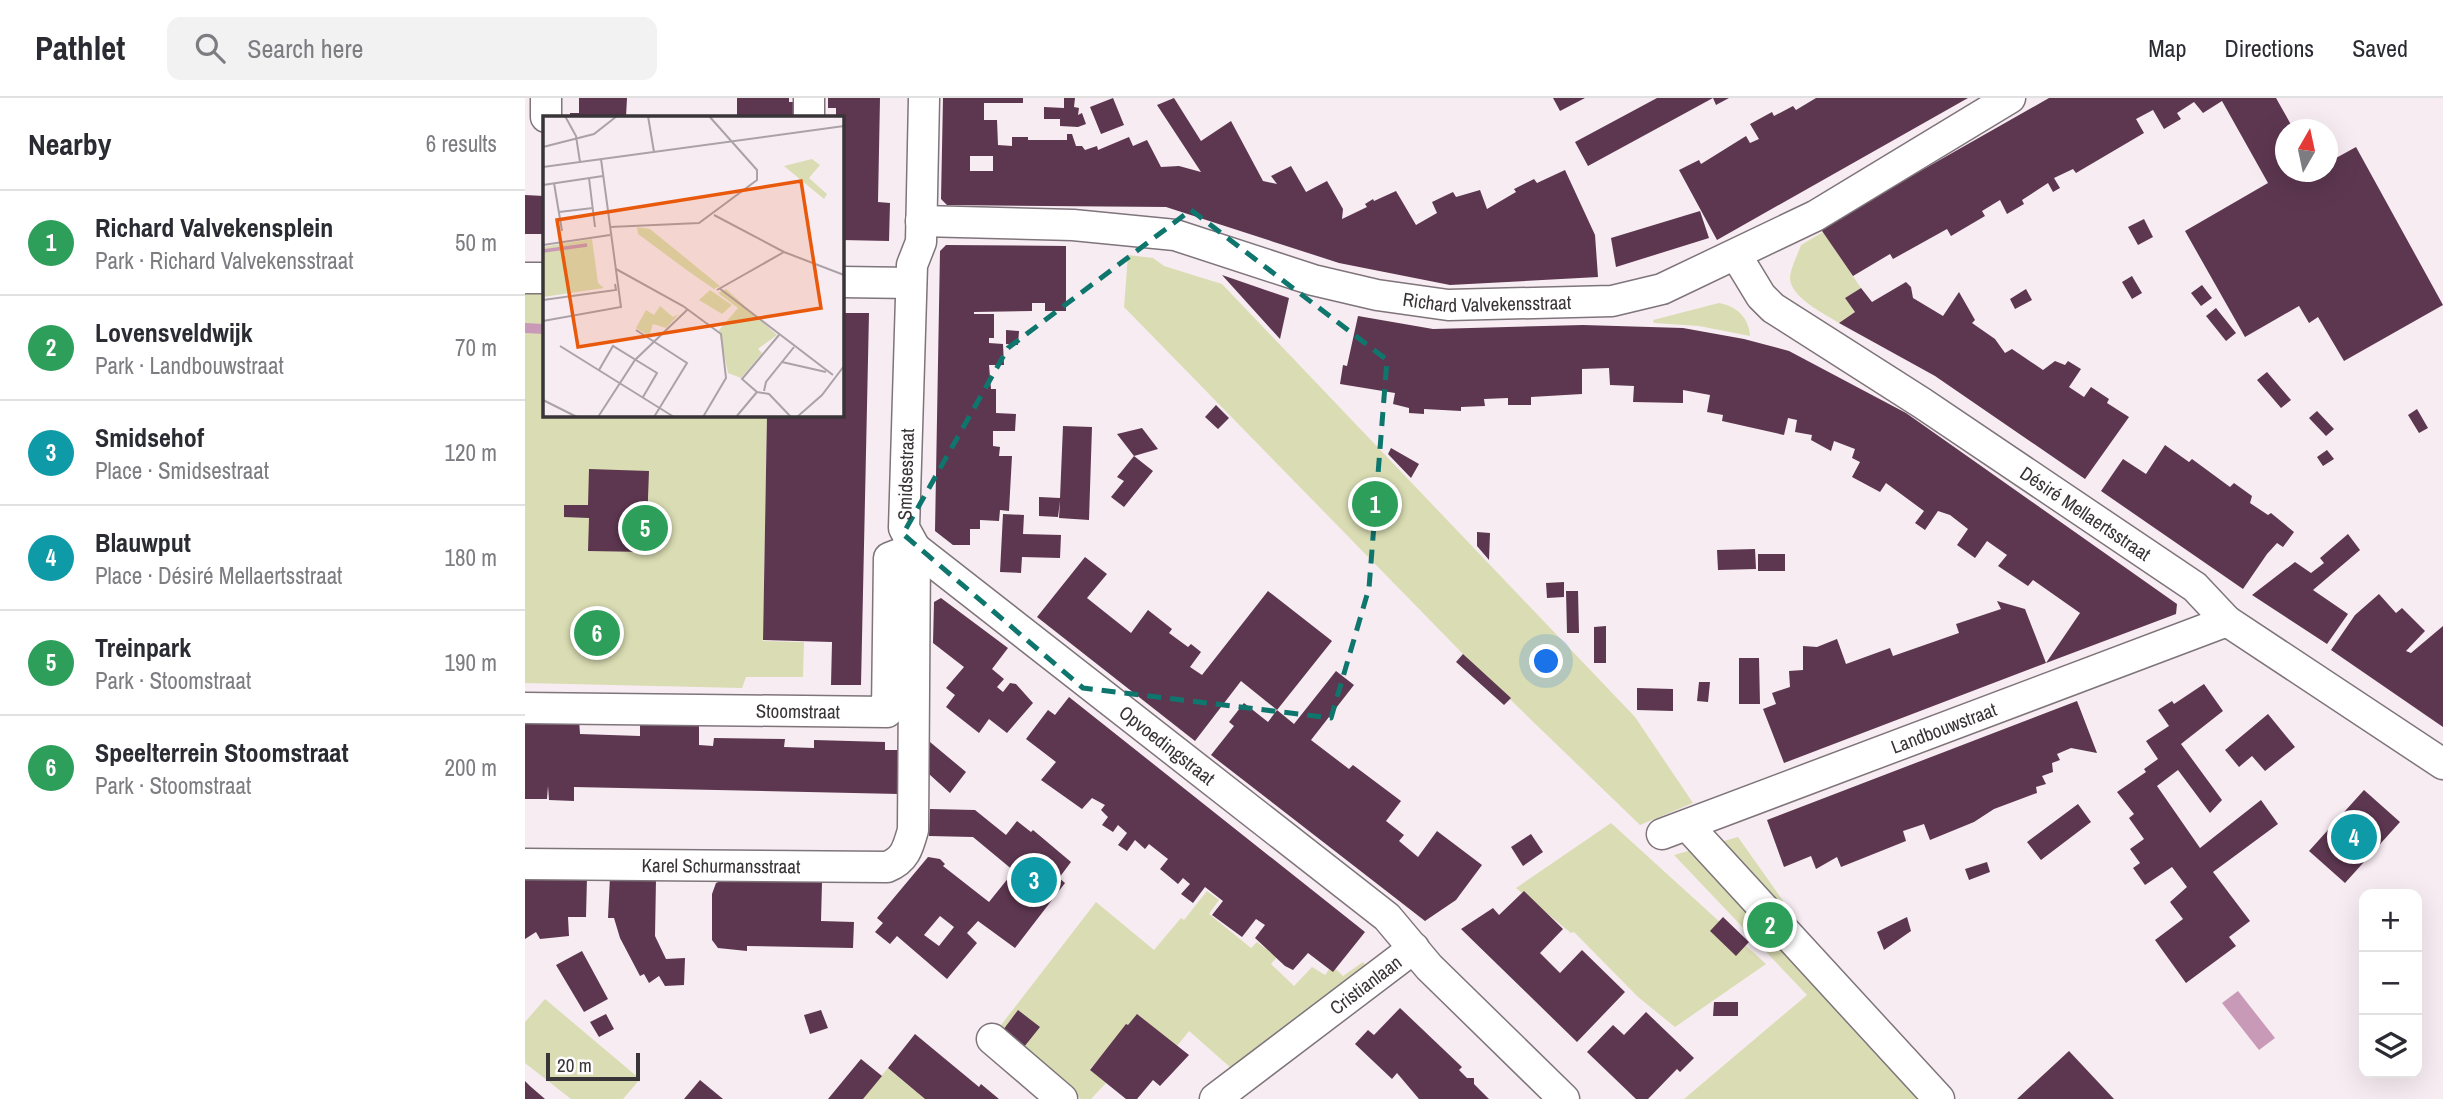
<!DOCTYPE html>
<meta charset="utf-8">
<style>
:root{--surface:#fff;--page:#f2f2f3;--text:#2b2b33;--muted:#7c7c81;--line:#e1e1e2;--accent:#777921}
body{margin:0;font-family:"Archivo Narrow",sans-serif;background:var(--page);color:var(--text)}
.controls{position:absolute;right:21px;bottom:21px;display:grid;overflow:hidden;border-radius:14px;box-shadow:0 7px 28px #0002}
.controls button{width:63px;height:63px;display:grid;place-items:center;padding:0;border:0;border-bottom:2px solid var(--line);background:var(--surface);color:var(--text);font:35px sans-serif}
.compass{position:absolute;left:1750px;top:21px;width:63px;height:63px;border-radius:50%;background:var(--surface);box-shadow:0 7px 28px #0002;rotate:9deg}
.scale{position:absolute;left:21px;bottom:18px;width:94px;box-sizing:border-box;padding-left:7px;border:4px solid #393437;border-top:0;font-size:19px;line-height:24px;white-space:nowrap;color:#393437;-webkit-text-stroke:5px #fefcfd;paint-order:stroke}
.you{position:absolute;left:1022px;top:564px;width:24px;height:24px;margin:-18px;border:5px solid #fff;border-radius:50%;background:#1a73e8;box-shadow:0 0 0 10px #1a73e833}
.badge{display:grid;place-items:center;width:46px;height:46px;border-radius:50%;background:var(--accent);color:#fff;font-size:23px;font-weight:700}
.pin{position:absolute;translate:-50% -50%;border:4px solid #fff;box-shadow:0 2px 7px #0006}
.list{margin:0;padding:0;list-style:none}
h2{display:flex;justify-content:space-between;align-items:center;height:91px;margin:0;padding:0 28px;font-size:30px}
h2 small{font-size:23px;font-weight:400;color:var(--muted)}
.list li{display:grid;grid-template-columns:46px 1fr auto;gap:21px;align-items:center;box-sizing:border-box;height:105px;padding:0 28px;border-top:2px solid var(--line)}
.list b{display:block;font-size:26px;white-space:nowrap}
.list p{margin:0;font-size:23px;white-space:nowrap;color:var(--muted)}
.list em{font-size:23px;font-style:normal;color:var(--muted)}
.icon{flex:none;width:38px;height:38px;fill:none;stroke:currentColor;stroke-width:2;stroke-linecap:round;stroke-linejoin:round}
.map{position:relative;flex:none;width:1918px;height:1001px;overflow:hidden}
header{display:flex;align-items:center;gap:42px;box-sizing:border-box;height:98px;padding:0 35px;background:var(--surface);border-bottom:2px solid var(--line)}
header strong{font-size:33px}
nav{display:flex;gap:38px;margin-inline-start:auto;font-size:24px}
.search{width:490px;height:63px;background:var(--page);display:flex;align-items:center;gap:18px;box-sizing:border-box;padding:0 24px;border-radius:14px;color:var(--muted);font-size:26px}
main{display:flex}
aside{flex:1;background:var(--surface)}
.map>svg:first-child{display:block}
</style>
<header>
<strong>Pathlet</strong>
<div class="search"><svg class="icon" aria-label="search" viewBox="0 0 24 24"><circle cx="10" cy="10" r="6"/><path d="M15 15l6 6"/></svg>Search here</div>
<nav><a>Map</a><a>Directions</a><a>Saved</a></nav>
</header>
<main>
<aside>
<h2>Nearby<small>6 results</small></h2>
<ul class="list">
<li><span class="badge" style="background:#2e9e5b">1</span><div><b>Richard Valvekensplein</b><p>Park · Richard Valvekensstraat</p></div><em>50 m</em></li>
<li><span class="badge" style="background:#2e9e5b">2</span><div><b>Lovensveldwijk</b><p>Park · Landbouwstraat</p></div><em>70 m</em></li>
<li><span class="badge" style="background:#0f9aa8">3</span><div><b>Smidsehof</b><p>Place · Smidsestraat</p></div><em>120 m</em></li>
<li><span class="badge" style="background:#0f9aa8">4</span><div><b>Blauwput</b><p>Place · Désiré Mellaertsstraat</p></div><em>180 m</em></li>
<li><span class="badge" style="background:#2e9e5b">5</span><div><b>Treinpark</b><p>Park · Stoomstraat</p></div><em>190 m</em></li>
<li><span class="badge" style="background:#2e9e5b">6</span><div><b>Speelterrein Stoomstraat</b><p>Park · Stoomstraat</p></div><em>200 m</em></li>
</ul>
</aside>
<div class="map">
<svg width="1918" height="1001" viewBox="0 0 1918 1001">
<rect width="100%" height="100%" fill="#f7ecf2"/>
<path fill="#daddb3" d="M1298 134 1336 190 1320 200 1330 214 1314 225C1300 216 1264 199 1265 179 1266 169 1273 156 1276 147Z
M603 157 628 160 639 168 697 186 1110 619 1168 705 1115 727 938 556 599 209Z
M0 196H19V317H242L238 543 279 544 278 579H221L217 590 0 585Z
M1194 205C1211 208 1224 219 1225 238L1174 228 1129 225 1128 222Z
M1086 725 1241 866 1150 929 1113 899 1049 834 1046 835 991 790Z
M1213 739 1387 986 1401 1001H1159L1282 897 1149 757Z
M682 793 694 802 684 816 726 850 732 844 752 859 746 866 769 888 787 869 800 877 807 867 818 878 838 864 841 868 706 970 664 933 652 948 612 917 565 971 581 985 566 1001H556L473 931 571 804 629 852 656 820 659 822Z
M20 901 115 981 98 1001H46L0 965V924Z
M363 970 400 1001H337Z"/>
<path fill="#c89ab7" d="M1713 893 1750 940 1734 952 1697 905Z"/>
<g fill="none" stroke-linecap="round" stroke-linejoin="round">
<path stroke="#c89ab7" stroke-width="10" d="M0 230 19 231"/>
</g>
<path fill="#5d3750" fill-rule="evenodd" d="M54 0H102L101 19H45V15H54Z
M212 0H264V4H271L270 19H212Z
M303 0H355L353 104 365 105 364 143 317 142V19H311V10H303Z
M418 0H498V5H459V22H472L473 47 487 48V39H503V42H542V36H547L551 48H557L560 52 572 48 573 52 604 39 608 48 622 42 636 69 654 68 676 74 632 7 649 0 676 43 706 23 738 83 752 86 746 78 766 68 781 94 802 83 818 111 817 121 842 109 840 106 848 101 849 103 871 93 891 127 912 115 907 104 928 94 931 99 955 92 962 111 991 94 989 91 1009 81 1012 85 1040 72 1070 137 1073 179 925 187 814 165 641 109 422 107 416 101ZM445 58H468V73H445Z
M539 0H550L549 9 554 10 553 17 557 15 561 26 553 29 535 28V21H519V9L539 10Z
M588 0 599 27 576 36 565 9Z
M1028 0H1060L1035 13Z
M1132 0H1204L1191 7 1188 0 1063 68 1050 44Z
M1291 0H1443L1192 142 1154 72 1174 62 1176 66 1221 38 1225 45 1234 41 1225 26 1247 14 1249 18 1268 8 1271 12Z
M1524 0H1751L1769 32H1760V74H1802V65L1831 49 1918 207 1819 263 1793 219 1784 225 1774 208 1720 239 1660 133 1743 85 1697 3 1678 15 1669 4 1652 15 1656 21 1639 31 1628 12 1611 21 1619 35 1551 75 1548 71 1529 80 1535 90 1528 94 1523 85 1497 102 1499 106 1482 116 1475 102 1457 113 1460 118 1426 138 1422 131 1368 161 1365 156 1328 178 1295 130Z
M0 97 19 98V136H0Z
M1175 113 1184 140 1091 169 1086 140Z
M1619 121 1628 139 1613 147 1603 129Z
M421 147 541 148V213H520V205H507V213L449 214V216H469V240H464V245L478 246 479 267H464L466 291H471V315L491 316 490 333H468V348L475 349 474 358H487L484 413 475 412 474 423 455 422V431H445V447H428L410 433 415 153Z
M697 177 764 200 755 241Z
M1607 178 1617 195 1607 201 1597 184Z
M1381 184 1386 189 1388 200 1418 218 1434 194 1450 222 1447 225 1470 241 1480 255 1487 251 1518 272 1530 263 1540 267 1543 263 1556 271 1544 289 1559 299 1566 289 1584 301 1582 305 1604 319 1560 381 1410 278 1314 225 1330 214 1320 200 1336 190 1347 204Z
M1677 187 1687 200 1676 208 1666 195Z
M1501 191 1507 202 1490 211 1485 201Z
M1691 210 1711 235 1701 243 1681 218Z
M317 215H344L336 587H306L307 544 238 542 242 317H317Z
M833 218 908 231 1058 227 1158 230 1219 241 1264 253 1381 315 1652 506 1651 516 1521 565 1555 515 1508 482 1503 488 1473 468 1482 457 1462 443 1450 460 1432 447 1443 431 1425 417 1413 413 1400 432 1390 425 1399 413 1361 385 1355 394 1327 379 1335 364 1327 360 1330 351 1309 343 1306 353 1286 342 1287 337 1270 334 1272 322 1263 320 1259 337 1197 323 1198 317 1182 314 1185 297 1158 292V305L1108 304 1109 288 1085 287 1084 270 1057 271V296L1006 299V307H983V300L959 301 960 308 936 309V313L899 311V316L884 315V310L868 306 870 295 815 286 818 267 822 268Z
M481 232 494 233 493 247 481 246Z
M1742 274 1766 302 1756 310 1732 282Z
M691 307 704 320 693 331 680 319Z
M1892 311 1903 330 1894 335 1883 317Z
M1792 313 1809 331 1801 338 1784 320Z
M538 328 567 329 564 422 534 420 535 403 533 419 514 418V399L535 400Z
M617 330 633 351 609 358 592 336Z
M1640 347 1664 364 1667 361 1705 389 1709 385 1727 398 1725 405 1743 417 1746 415 1769 434 1758 449 1752 445 1742 456 1718 491 1576 393 1598 361 1621 376Z
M866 350 894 366 886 380 863 356Z
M1802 352 1809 361 1798 368 1792 359Z
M609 358 628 373 599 409 586 399 599 383 592 379Z
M64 371 124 373 121 454 63 453 64 420 39 419V407H63Z
M478 416 499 417 498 436 536 437 535 460 497 459 496 475 475 474Z
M952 434 965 435 964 462 952 448Z
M1823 436 1835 452 1788 492 1823 516 1802 546 1727 497 1770 464 1786 475 1799 465 1795 460Z
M1230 451 1231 471 1193 472 1192 452Z
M1233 456H1260V473H1233Z
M560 459 582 476 562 500 606 535 623 512 647 531 644 535 663 549 666 546 676 554 665 569 677 577 743 493 807 543 752 612 769 626 811 573 829 587 786 642 824 671 828 667 876 703 861 723 879 737 874 743 893 759 912 733 957 767 931 802 900 823 686 657 709 628 704 624 719 605 743 624 752 612 716 583 670 643 512 519Z
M1039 484V499L1022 500 1021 485Z
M1041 493H1053L1054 535H1042Z
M1854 496 1871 515 1877 510 1900 533 1881 553 1886 555 1918 528V629L1806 552 1830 517Z
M416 500 483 550 467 571 479 581 472 589 478 594 485 585 491 586 508 605 482 635 464 621 454 635 421 609 430 597 421 590 439 569 408 545 409 504Z
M1472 503 1500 511 1521 565 1259 665 1238 611 1251 606 1247 595 1265 589 1264 573 1278 572V548L1292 549 1312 541 1321 566 1365 550 1368 558 1434 535 1431 526 1476 511Z
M1081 528V565H1069V529Z
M938 556 986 600 979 607 931 564Z
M1214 560H1234L1235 606H1214Z
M1174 584H1185L1183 604 1172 603Z
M1679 586 1698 613 1656 646 1697 702 1685 715 1653 672 1632 688 1675 750 1736 702 1753 726 1688 774 1725 823 1704 839 1711 848 1661 885 1630 842 1658 821 1645 804 1662 789 1647 769 1620 787 1608 770 1615 765 1605 751 1619 741 1604 720 1609 716 1592 694 1621 674 1619 671 1633 661 1621 643 1644 628 1633 612 1647 603 1649 606Z
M1112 590 1148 591V613L1112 612Z
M544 599 840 834 808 874 783 855 768 872 760 868 730 840 740 827 731 821 717 839 687 817 698 803 680 789 668 805 656 796 665 786 658 780 653 786 635 771 643 761 624 746 620 751 610 742 602 753 593 747 602 735 593 727 588 734 577 727 583 719 576 712 580 707 567 700 557 711 516 682 531 664 501 641 523 612 530 617Z
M1552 603 1572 655 1546 650 1532 656 1535 662 1527 665 1528 674 1517 678 1521 686 1511 689 1512 695 1469 711 1449 724 1405 742 1399 726 1378 733 1381 743 1316 769 1312 759 1291 771 1286 758 1259 769 1242 722Z
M1743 616 1770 649 1740 673 1727 658 1714 669 1700 652Z
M0 620 54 621 55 636 115 638V622L174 624V647L188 648 189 640 260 641 259 649 289 650V642L360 644V652H375L374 696 49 689V703L24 702 23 688 22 701H0Z
M405 644 441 674 425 695 404 676Z
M1839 692 1875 724 1820 785 1784 753Z
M1553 706 1566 724 1516 762 1502 744Z
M405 711 450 712 481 737 492 723 506 734 508 732 546 764 534 780 540 785 490 850 453 823 442 835 452 845 422 881 372 838 365 846 350 834 358 825 352 820 403 759 415 761 420 766 418 768 464 804 489 773 448 739 404 738ZM415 818 429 829 414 848 399 837Z
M1006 736 1018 754 998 768 986 749Z
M1462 764 1465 774 1444 782 1440 771Z
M0 778 62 779 61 819H43L44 838 15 841 11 834 0 841Z
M85 779 131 781 130 838 141 861 160 860 159 887 140 888 134 878 124 885 119 876 115 878 95 840 89 820H83Z
M198 782 297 784 296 823 329 824 328 850 222 848V853L193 850 187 842V796L191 785Z
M999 793 1038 831 1015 855 1035 875 1057 852 1100 894 1052 944 936 831 968 810 974 817Z
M1198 819 1224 844 1211 858 1185 833Z
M1382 819 1386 833 1359 852 1352 834Z
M57 853 83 901 59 914 31 867Z
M1189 904H1213V918H1188Z
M875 910 937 969 934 972 942 980H949V986L964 1001H894L872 975 867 981 830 946 843 932 849 937Z
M296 912 303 930 285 936 279 917Z
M493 912 515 929 499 949 478 932Z
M1121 914 1169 960 1155 974 1152 971 1123 1001H1111L1062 954 1088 927 1099 937Z
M81 916 89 931 74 939 65 924Z
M612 916 664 957 635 988 628 982 612 1001H601L565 972 601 926 603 927Z
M390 936 454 989 456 986 474 1001H400L363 970Z
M1544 953 1589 1001H1492Z
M336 961 357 978 338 1001H303Z
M175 982 198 1001H159Z
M0 983 5 988 20 1001H0Z"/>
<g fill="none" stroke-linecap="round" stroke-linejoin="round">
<defs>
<g id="street">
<path d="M21 0V19"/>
<path d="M284 19V0"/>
<path id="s1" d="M396 123 548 127 650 137 788 182 852 197 923 207 1087 203 1137 191 1290 118 1485 0"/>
<path id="s2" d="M1211 157 1236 198 1248 210 1397 305 1670 489 1702 523 1918 666"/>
<path d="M0 180H19"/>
<path d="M317 184 386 185"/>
<path id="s3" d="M390 450 862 819 904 869 1039 1001"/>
<path id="s4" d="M0 610 362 614 364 460 390 450"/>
<path d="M1162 727 1414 1001"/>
<path id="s5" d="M1137 736 1702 523"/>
<path id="s6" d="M0 766 362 769C380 762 383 750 388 732L390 450 379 430 387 167 396 144 399 0"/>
<path d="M467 941 537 1001"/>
<path id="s7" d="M690 1001 889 850"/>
</g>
</defs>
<use href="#street" stroke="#7e747a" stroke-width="33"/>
<use href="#street" stroke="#fff" stroke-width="30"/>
</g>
<path fill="none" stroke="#0f766e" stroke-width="5" stroke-dasharray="14 9" stroke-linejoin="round" d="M666 112 862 262 844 490 806 620 558 590 378 436 483 250Z"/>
<g text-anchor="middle" stroke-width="7" stroke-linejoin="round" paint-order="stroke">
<g font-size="19" fill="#393437" stroke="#fefcfd">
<text dy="7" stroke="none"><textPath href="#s1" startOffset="576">Richard Valvekensstraat</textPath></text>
<text dy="7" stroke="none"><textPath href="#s6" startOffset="768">Smidsestraat</textPath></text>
<text dy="7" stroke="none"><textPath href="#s2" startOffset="439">Désiré Mellaertsstraat</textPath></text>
<text dy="7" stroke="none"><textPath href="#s4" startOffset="273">Stoomstraat</textPath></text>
<text dy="7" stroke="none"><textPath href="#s5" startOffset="301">Landbouwstraat</textPath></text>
<text dy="7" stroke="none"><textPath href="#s3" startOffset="320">Opvoedingstraat</textPath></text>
<text dy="7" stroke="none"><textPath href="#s6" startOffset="196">Karel Schurmansstraat</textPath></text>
<text dy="7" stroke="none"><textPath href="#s7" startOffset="189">Cristianlaan</textPath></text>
</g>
</g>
<g transform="translate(18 18)">
<rect width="301" height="301" fill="#f7ecf2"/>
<path d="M269 43 277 49 266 62 284 78 281 83 241 50ZM94 111 107 113 177 170 171 173 145 155 95 118ZM49 123 55 167 61 172 0 181V131ZM183 173 234 219 215 233 219 237 198 262 185 257 176 214 195 192 175 177ZM167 174 189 189 179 198 156 184ZM117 190 130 201 136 198 123 212 110 208 106 220 93 212 103 194 111 199Z" fill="#daddb3"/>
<path fill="none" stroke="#c89ab7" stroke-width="3.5" d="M0 135 44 129"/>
<path fill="none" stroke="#aba2a7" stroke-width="2" d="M22 0 33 20 37 46M105 0 111 36M0 31 51 18 74 0M0 51 301 10M46 62 52 111M11 67 19 115M0 69 60 60M16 96 50 92M171 99 241 136 301 159M67 111 156 107 214 64V54L166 0M0 129 67 119M73 153 140 190 178 218 183 262 160 301M176 172 290 259M174 174 241 136M0 184 73 174 72 168M0 205 78 191 58 43M93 214 144 247 111 301M236 219 199 263 214 276 226 278 248 301M17 230 131 301M239 246 283 256M56 254 70 230 114 257 100 281M221 275 223 266 251 231M0 284 34 301M55 301 92 244 144 194M193 301 214 276M254 301 279 279 301 250"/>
<path fill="#e8590c" fill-opacity="0.15" stroke="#e8590c" stroke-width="3.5" d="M258 65 278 192 35 231 14 104Z"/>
<rect width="301" height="301" fill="none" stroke="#393437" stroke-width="3.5"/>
</g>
</svg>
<div class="controls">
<button>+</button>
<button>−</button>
<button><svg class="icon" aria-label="layers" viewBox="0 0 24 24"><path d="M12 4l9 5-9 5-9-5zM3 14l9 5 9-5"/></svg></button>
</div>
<svg class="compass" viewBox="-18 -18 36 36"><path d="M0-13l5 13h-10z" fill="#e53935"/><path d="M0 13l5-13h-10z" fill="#7c7c81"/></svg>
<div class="scale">20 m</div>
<div class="you"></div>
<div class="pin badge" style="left:850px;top:406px;background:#2e9e5b">1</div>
<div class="pin badge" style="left:1245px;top:827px;background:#2e9e5b">2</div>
<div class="pin badge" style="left:509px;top:782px;background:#0f9aa8">3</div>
<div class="pin badge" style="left:1829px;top:739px;background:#0f9aa8">4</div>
<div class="pin badge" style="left:120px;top:430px;background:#2e9e5b">5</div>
<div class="pin badge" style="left:72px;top:535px;background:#2e9e5b">6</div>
</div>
</main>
